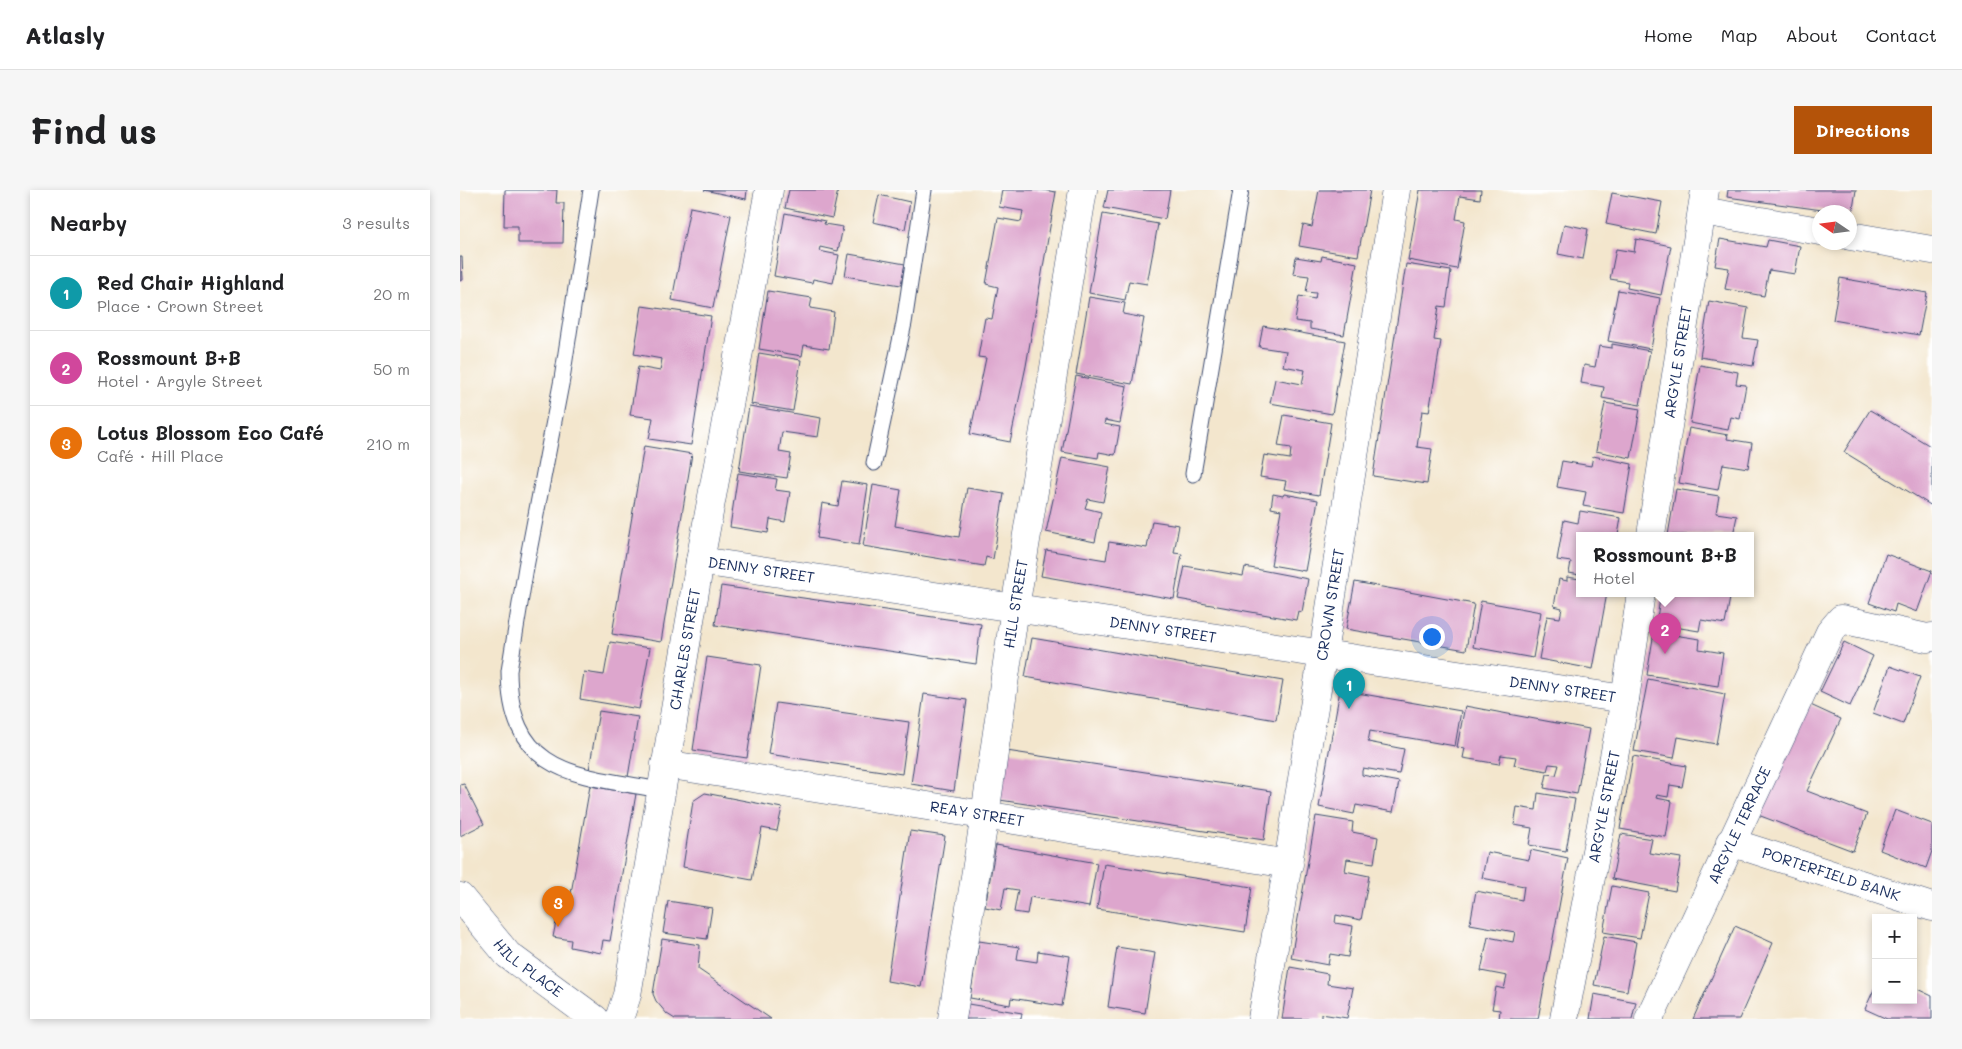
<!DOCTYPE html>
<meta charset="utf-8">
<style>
:root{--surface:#fff;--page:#f6f6f6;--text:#202124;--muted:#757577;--line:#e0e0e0;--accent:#b45309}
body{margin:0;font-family:Mali,sans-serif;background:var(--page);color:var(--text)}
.controls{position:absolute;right:15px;bottom:15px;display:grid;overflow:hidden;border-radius:0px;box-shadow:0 2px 8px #0003}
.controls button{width:45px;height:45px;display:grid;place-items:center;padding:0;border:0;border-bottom:1px solid var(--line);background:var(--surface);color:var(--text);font:25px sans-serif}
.compass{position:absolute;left:1352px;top:15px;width:45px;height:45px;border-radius:50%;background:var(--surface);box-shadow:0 2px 8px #0003;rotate:283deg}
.you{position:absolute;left:971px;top:446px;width:18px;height:18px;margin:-12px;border:4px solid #fff;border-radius:50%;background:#1a73e8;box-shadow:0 0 0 8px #1a73e833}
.badge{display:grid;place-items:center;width:32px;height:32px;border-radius:50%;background:var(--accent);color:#fff;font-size:16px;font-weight:700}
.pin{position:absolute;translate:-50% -41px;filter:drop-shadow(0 1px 2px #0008)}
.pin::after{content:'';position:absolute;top:26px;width:18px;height:15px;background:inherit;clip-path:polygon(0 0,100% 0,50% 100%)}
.popup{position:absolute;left:1116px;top:342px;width:178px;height:65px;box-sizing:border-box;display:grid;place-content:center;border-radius:0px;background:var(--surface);filter:drop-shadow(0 1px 4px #0005);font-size:16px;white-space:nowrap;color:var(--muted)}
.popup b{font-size:19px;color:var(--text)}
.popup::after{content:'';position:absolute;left:50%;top:100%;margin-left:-10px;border:10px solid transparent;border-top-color:var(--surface)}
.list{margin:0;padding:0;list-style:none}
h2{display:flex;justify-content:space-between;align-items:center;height:65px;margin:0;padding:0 20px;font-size:21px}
h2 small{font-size:16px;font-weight:400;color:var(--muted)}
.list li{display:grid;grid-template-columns:32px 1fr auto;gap:15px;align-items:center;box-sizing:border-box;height:75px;padding:0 20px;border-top:1px solid var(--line)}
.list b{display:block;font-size:19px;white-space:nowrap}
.list p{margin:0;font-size:16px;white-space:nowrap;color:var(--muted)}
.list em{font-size:16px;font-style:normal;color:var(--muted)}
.map{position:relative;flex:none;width:1472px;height:829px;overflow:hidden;border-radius:0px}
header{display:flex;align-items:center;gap:30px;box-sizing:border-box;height:70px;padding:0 25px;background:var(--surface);border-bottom:1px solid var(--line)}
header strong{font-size:24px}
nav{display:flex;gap:28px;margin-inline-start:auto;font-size:18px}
.intro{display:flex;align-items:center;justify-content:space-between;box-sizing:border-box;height:120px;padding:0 30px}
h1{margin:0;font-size:35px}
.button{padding:12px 22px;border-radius:0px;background:var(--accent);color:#fff;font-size:18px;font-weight:700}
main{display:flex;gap:30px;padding:0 30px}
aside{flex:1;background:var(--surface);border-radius:0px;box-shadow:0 2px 8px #0003}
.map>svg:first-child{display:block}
</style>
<header>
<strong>Atlasly</strong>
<nav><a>Home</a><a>Map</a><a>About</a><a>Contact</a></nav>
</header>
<div class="intro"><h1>Find us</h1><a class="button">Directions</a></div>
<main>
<aside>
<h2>Nearby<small>3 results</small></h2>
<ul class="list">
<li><span class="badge" style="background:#0f9aa8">1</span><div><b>Red Chair Highland</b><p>Place · Crown Street</p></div><em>20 m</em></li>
<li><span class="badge" style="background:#d1479c">2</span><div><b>Rossmount B+B</b><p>Hotel · Argyle Street</p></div><em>50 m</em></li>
<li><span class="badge" style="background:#e8710a">3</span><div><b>Lotus Blossom Eco Café</b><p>Café · Hill Place</p></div><em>210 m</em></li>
</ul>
</aside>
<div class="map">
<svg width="1472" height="829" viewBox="0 0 1472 829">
<rect width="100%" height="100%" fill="#fff"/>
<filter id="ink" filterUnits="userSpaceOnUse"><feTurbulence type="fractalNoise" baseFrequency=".02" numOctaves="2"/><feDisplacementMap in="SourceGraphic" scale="10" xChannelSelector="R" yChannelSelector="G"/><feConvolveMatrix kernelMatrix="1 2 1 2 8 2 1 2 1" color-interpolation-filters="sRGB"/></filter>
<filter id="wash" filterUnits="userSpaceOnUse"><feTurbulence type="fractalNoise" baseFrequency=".0096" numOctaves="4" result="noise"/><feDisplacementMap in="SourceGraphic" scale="20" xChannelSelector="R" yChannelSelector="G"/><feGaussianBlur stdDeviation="1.12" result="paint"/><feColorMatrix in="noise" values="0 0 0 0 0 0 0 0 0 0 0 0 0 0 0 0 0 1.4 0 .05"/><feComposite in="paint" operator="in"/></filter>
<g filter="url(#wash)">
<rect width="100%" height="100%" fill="#f3e6cd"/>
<g id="blocks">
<path fill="#dda6cd" d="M45 0H97L96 13H104L103 53H58V36H44Z
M244 0H287L286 9Z
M329 0H378L372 28 325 18Z
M542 0H582L596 2 566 176 550 252 510 244 526 168 518 167 525 128 532 129 538 97 526 94 538 28 561 32 563 21 539 17Z
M648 0H710L705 29 644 18Z
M859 0H910L898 66 839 56 843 35 852 37Z
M960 0H1021L1020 9 1000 6 996 29 1005 31 997 79 948 70Z
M1268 0H1396L1392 25 1390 24V22H1377L1267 7Z
M1152 3 1202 12 1196 44 1146 34Z
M419 5 450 12 445 39 413 32Z
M230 17 271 25 253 118 212 110Z
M325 23 365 31 364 34 383 37 378 61 360 57 359 61 379 65 373 93 353 89 352 93 314 86Z
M643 24 698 34 687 94 669 91 665 110 629 103Z
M1104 34 1128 39 1123 69 1098 64Z
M1176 49 1211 56 1201 105 1167 98 1168 92 1150 89 1156 59 1174 62Z
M1260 49 1306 57 1308 50 1340 56 1335 84 1309 80 1304 106 1265 99 1269 78 1255 76Z
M389 64 445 74 441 95 385 86Z
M862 66 897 73 884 145 850 139V133L835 131 839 106 855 109 856 103 846 102 849 86 833 84 836 67 861 71Z
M0 67H2L3 90 0 91Z
M946 74 991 81 986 117 979 116 974 150 981 151 969 222 962 221 957 257 972 259 967 294 913 286Z
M1380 88 1467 103 1459 145 1373 130Z
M1158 100 1200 108 1191 159 1148 151Z
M308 101 352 108 350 118 374 122 369 159 344 155 342 166 299 159Z
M629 107 665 113 663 124 684 128 672 194 616 184Z
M1249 111 1288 118 1283 148 1298 150 1293 176 1240 167Z
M182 116 251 126 231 255 189 249 193 228 170 225 178 177 200 181 202 169 174 164Z
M803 136 885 151 872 224 810 213 815 189 842 194 845 180 823 176 826 161 799 157Z
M1152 154 1190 161 1180 215 1142 208 1144 197 1121 193 1124 175 1135 177 1139 156 1152 158Z
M299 163 341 170 333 221 291 214Z
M1240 175 1278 182 1276 194 1286 195 1280 229 1271 227 1268 240 1230 233Z
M616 186 667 196 660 233 645 230 644 234 660 237 655 265 639 262 638 268 602 262Z
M1145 213 1180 219 1171 268 1136 261Z
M289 216 361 228 358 247 322 242 319 262 331 264 327 288 279 281Z
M1410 220 1472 257V316L1384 262Z
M824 225 871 233 859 305 824 299 826 291 800 287 804 265 830 269 831 258 818 256Z
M1229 238 1268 245 1267 249 1292 253 1288 278 1263 274 1258 300 1219 293Z
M184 256 232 264 201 452 152 444Z
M1133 266 1172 274 1164 323 1123 316 1126 302 1097 297 1102 271 1131 276Z
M602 268 650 277 643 312 628 309 625 318 641 322 635 352 586 342Z
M278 283 317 289 315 300 330 302 325 332 310 329 308 343 270 337Z
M382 291 408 295 399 355 357 348 362 313 378 316Z
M413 295 441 300 435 336 499 347 507 298 544 304 533 369 526 367 524 376 403 356Z
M1216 299 1259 306 1256 323 1277 326 1273 345H1208Z
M813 304 823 306 824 304 858 310 845 381 811 375 821 320 811 318Z
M1120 321 1161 328 1158 345H1120V385L1109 383 1111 372 1097 370 1104 330 1118 333Z
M692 331 719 335 714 363 722 364 714 409 581 386 586 360 646 370 649 352 687 358Z
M1426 364 1472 381 1457 422 1436 414 1434 422 1409 413Z
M725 376 783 386 785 377 848 389 842 422 838 421 836 430 718 409Z
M1107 387 1120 389V403H1147L1133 479 1079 469 1087 426 1100 428 1102 418 1094 416 1099 389 1107 391Z
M895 392 1014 414 1006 460 886 439Z
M261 396 521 434 516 474 255 435Z
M1201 403H1271L1265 434 1241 430 1239 441 1196 434Z
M1021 411 1081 422 1073 468 1013 457Z
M1194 442 1240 449 1239 459 1263 463 1258 496 1187 485Z
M572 448 823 491 816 530 565 487Z
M150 452 190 458 179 519 120 509 124 482 144 485Z
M1384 452 1413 466 1390 516 1360 502Z
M247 467 301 475 287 568 233 560Z
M1430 476 1460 487 1443 534 1413 523Z
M1188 489 1265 504 1256 554 1218 547 1214 568 1174 561Z
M880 500 1001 521 995 556 910 541 908 552 944 559 939 584 903 578 902 581V585L939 592 933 622 896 615 894 624 859 617Z
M464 504 507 510 494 601 451 594Z
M1344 512 1381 529 1347 601 1407 624 1393 661 1298 625Z
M316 513 449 532 442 584 308 564Z
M1005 516 1129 539 1117 604 1084 598 1087 584 1096 585 1099 575 1089 574 1087 581 1054 575 1056 567 1041 565 1039 574 1003 568 1005 558 997 557Z
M139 521 178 527 168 587 129 580Z
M540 560 811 601 804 650 533 609Z
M1173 566 1226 576 1222 597 1210 595 1208 607 1197 605 1196 608 1212 611 1206 647 1160 639Z
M4 594 24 634 0 646V595Z
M130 596 176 604 150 751 143 750 141 763 110 757 111 750 93 747 101 707 110 709Z
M245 603 322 618 317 641 302 638 292 690 223 677 233 611Z
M1078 603 1115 609 1106 661 1069 655 1072 638 1054 635 1057 617 1076 620Z
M1435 620 1472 634V661L1466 678 1420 660Z
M856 626 893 632 892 642 918 647 914 673 887 669 885 681 909 686 901 730 876 725 875 733 893 736 888 767 870 764 868 775 831 768Z
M450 641 485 646 461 797 427 791Z
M1161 644 1192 649 1189 663 1221 668 1215 701 1152 689Z
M536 655 637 673 629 717 570 707 567 724 554 722 558 700 545 698 541 720 525 717Z
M1071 660 1108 668 1096 733 1078 829H1039L1040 820 1032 819 1036 797 1044 799 1047 786 1021 781 1028 747 1053 752 1055 742 1010 734 1016 701 1062 710 1064 696 1022 688 1027 662 1069 670Z
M644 674 792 697 785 742 637 719Z
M1152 696 1189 703 1180 748 1143 742Z
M208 711 252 718 247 749 203 743Z
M1275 736 1313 753 1279 829H1233Z
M1144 746 1176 752 1167 801 1134 795Z
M202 749 240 755 238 779 311 829H215L207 824 196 811 193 804Z
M519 751 559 757 557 769 577 772 578 761 610 766 602 816 551 808 550 815 510 808Z
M657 757 695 763 685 823 648 817Z
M830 777 868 784 867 794 893 798 887 828 861 824V829H822Z
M1416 795V810H1453V797L1472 806V829H1427L1405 819Z
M1134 804 1176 812 1172 829H1130Z
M508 814 562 823 561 829H506Z"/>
</g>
</g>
<g filter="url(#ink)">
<use href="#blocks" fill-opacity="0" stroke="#3b4a6f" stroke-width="1"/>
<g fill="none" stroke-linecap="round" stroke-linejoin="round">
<defs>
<path id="lane" d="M131 0 102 189 66 377 49 481C50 586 118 585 200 600
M414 273 444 133 464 0
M733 284 781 0"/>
<g id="street">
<path d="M1242 21 1360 41"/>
<path d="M1390 46 1472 60"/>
<path id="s1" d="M1191 345 1245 0"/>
<path id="s2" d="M240 371 1165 509"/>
<path id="s3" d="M205 574 829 674"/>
<path id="s4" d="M1270 652 1472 717"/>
<path id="s5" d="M0 707 48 765 135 829"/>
<path id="s6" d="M159 829 167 805 240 371 309 0"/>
<path id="s7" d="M492 829 525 625 555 418 623 0"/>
<path id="s8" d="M802 829 863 463 936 0"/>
<path id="s9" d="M1104 829 1165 509 1181 403"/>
<path id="s10" d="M1189 829 1370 442 1381 429 1467 448 1472 447"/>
</g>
</defs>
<use href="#lane" stroke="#3b4a6f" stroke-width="17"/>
<use href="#street" stroke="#3b4a6f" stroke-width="29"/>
<use href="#lane" stroke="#fff" stroke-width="15"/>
<use href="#street" stroke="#fff" stroke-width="28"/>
</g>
</g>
<g text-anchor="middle" stroke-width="4" stroke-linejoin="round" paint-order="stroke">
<g font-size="15" fill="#1b2f5e" stroke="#fff">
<text dy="5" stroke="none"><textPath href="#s1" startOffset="175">ARGYLE STREET</textPath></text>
<text dy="5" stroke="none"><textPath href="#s2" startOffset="62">DENNY STREET</textPath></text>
<text dy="5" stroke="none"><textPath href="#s7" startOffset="420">HILL STREET</textPath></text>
<text dy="5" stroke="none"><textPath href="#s8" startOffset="420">CROWN STREET</textPath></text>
<text dy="5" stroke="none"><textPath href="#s2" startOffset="468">DENNY STREET</textPath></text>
<text dy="5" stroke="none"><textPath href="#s6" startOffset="376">CHARLES STREET</textPath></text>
<text dy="5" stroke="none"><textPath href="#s2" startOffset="872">DENNY STREET</textPath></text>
<text dy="5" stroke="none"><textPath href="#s9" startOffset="216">ARGYLE STREET</textPath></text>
<text dy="5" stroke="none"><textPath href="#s3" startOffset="316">REAY STREET</textPath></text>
<text dy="5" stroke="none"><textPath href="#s10" startOffset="214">ARGYLE TERRACE</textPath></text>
<text dy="5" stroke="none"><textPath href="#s4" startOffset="106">PORTERFIELD BANK</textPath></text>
<text dy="5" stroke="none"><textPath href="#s5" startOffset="99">HILL PLACE</textPath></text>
</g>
</g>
</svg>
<div class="controls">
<button>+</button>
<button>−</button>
</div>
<svg class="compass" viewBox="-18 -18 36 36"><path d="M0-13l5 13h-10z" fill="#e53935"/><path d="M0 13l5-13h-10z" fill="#757577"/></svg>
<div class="you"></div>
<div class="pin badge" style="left:889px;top:519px;background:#0f9aa8">1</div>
<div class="pin badge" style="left:1205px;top:464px;background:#d1479c">2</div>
<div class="popup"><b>Rossmount B+B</b>Hotel</div>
<div class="pin badge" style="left:98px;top:737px;background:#e8710a">3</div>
</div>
</main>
